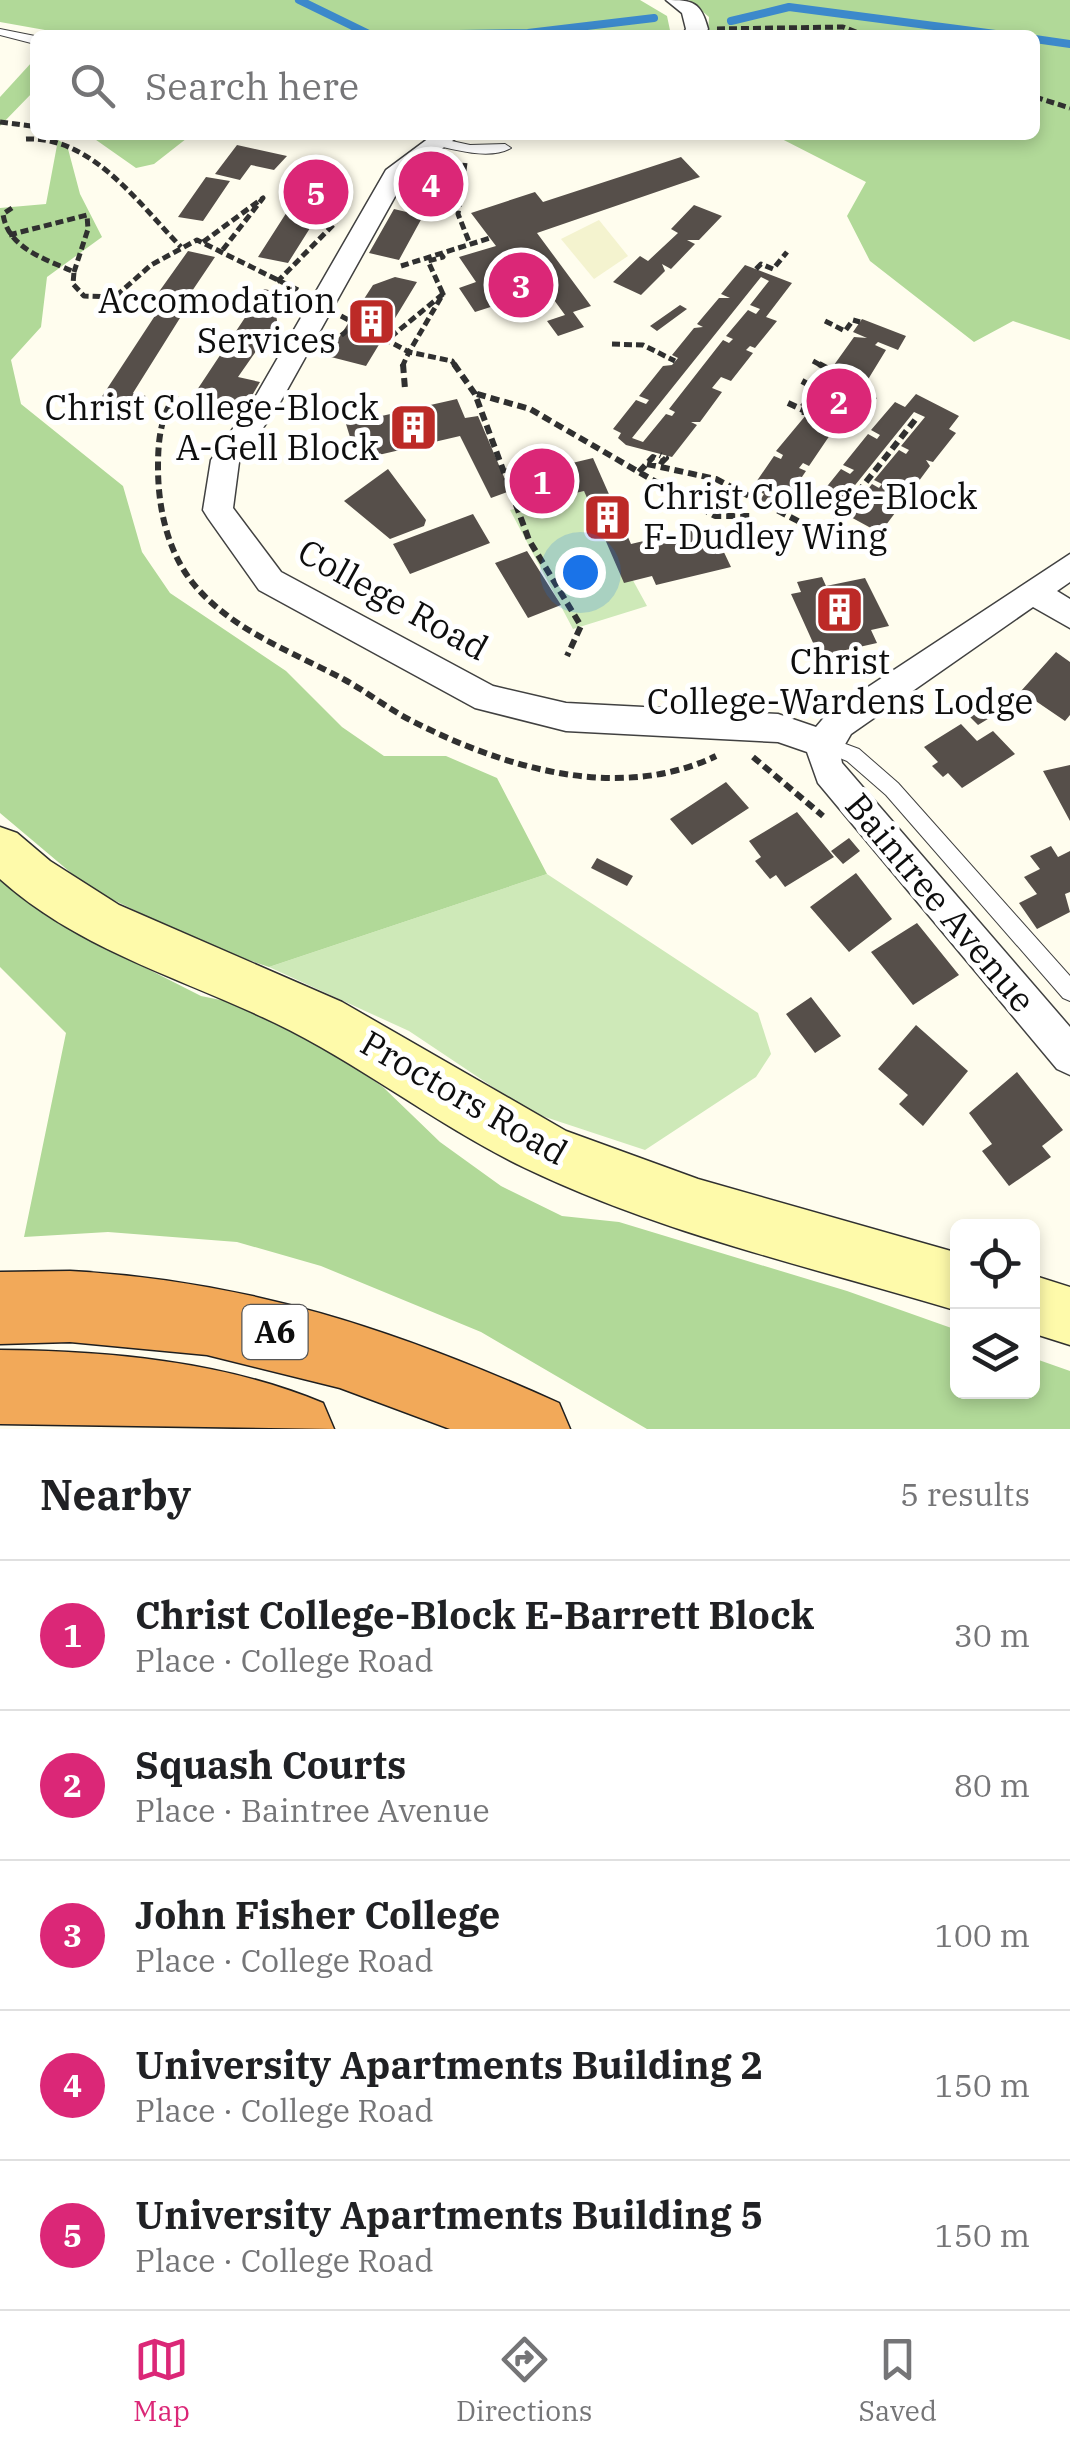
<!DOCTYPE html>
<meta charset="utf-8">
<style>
:root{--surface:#fff;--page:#f2f2f2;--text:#202124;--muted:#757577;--line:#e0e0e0;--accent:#db2777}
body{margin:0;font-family:"IBM Plex Serif",serif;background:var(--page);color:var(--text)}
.controls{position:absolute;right:30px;bottom:30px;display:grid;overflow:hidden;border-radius:15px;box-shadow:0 5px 15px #0003}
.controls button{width:90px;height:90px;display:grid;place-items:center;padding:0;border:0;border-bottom:2px solid var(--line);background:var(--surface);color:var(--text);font:50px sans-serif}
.you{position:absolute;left:580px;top:572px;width:35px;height:35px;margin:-25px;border:8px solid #fff;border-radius:50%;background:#1a73e8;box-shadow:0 0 0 15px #1a73e833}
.badge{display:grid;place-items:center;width:65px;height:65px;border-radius:50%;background:var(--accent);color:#fff;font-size:32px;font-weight:700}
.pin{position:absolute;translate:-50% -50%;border:5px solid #fff;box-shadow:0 2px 10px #0006}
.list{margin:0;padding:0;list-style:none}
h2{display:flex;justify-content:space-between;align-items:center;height:130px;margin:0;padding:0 40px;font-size:42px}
h2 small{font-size:32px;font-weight:400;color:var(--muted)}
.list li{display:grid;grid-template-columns:65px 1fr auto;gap:30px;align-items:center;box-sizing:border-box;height:150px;padding:0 40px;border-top:2px solid var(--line)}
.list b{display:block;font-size:38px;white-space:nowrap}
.list p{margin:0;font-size:32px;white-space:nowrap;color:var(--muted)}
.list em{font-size:32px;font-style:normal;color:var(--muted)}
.icon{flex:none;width:55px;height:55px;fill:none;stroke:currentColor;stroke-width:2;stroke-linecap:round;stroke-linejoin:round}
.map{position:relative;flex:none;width:1070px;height:1429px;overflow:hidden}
.search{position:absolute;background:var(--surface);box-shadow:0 5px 15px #0003;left:30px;right:30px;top:30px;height:110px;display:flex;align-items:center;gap:25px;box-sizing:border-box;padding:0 35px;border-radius:15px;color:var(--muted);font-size:38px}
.sheet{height:880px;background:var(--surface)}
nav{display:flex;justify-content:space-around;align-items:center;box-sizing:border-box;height:140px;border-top:2px solid var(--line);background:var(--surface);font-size:28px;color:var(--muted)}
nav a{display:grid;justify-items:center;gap:5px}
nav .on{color:var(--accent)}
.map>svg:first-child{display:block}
</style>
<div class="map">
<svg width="1070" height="1429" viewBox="0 0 1070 1429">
<rect width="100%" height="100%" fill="#fffdee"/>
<path fill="#f4f3cf" d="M599 220 628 256 594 279 561 239Z"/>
<path fill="#cee9b8" d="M584 491 647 606 573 629 510 510Z
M547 874 758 1013 771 1054 756 1077 645 1150 530 1112 409 1031 269 967Z"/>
<path fill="#b1d998" d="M0 0H640L667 16 671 35H73L0 22Z
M689 0H1070V340L1013 321 974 342 870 261 847 216 866 182 774 135H1035V35H708L709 17Z
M32 62 34 91 0 126V97Z
M89 135H191L154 164 136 168Z
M58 140 67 145 80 194 102 237 47 277 41 327 11 360 21 404 123 486 142 552 170 593 286 671 342 727 384 756H446L497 778 547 874 269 967 210 947 89 888 0 813V208L46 204Z
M0 876 59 924 201 996 240 1004 310 1037 383 1087 440 1142 501 1186 562 1216 619 1222 847 1291 957 1330 958 1392H1032L1033 1358 1070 1371V1429H647L481 1332 321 1266 237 1242 108 1232 24 1237 66 1033 0 967Z"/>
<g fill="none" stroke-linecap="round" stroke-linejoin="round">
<path stroke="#3c89cb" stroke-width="8" d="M299 0 371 35
M731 21 789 7 1003 35
M389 35 528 33 654 18
M1035 39 1070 44"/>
</g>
<path fill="#564f4a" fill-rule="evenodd" d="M237 145 287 156 274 170 251 165 240 180 215 174Z
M440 156 458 161 446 180 454 184 431 212 409 206 412 202 403 199 412 185 409 184 426 159 437 162Z
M681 157 700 177 537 233 591 306 573 312 584 327 558 336 547 321 565 315 546 289 475 312 459 288 476 282 459 257 496 246 471 213 535 192 543 202Z
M317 165 346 171 288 263 258 257Z
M206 177 230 181 203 221 178 217Z
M694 205 722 216 699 240H687L695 244 671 269 662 264 665 271 641 295 613 282 640 256 648 261 678 233 671 229Z
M394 209 423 216 399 260 369 253Z
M188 251 215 257 184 303 156 296Z
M745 265 792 283 766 317 777 321 755 348 750 346 746 350 753 353 731 381 721 377 712 388 722 392 700 422H691L697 425 672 457 626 445 618 438 621 433 613 429 636 400 646 404 649 400 639 396 663 366 672 365 678 358 672 355 694 328 703 327 697 324 719 298H730L721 294ZM761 277 769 281 750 305 760 309 756 314 748 310 726 336 733 339 729 343 723 340 669 409 675 412 672 416 666 414 643 442 632 438Z
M395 277 417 282 366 366 327 356 373 285Z
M264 289 287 294 276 313 277 321 238 377 260 382 246 406 195 393Z
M162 305 185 310 133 393 146 396 136 410 99 401Z
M680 305 687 309 657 331 650 326Z
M862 319 906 336 898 350 878 342 875 345 886 350 864 386 842 377 847 370 834 365 854 337 867 338 853 332Z
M828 373 877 398 850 430 800 405Z
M916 394 959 416 949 429 956 433 933 462 926 460 930 466 907 497H897L904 501 880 533 847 515 872 484 879 488 882 484 874 480 899 450 906 454 909 450 901 446 925 417 914 412 835 510 816 500 841 469 850 474 854 470 843 465 868 434 877 439 880 435 871 430 895 402 905 407Z
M457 399 465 418 478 416 510 491 491 498 460 436 357 460 346 424Z
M806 415 822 422 817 430 830 435 809 466 803 463 799 468 806 471 785 502 772 497 767 505 759 502 764 494 752 488 774 456 781 459 783 455 776 451Z
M564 455 568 464 593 458 631 544 711 525 731 567 656 585 652 576 624 583 584 491 520 507 504 469Z
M388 469 426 520 424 526 390 539 344 501Z
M473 514 490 543 410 574 393 544Z
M527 551 561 605 528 618 495 563Z
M822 577 826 586 865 578 889 626 871 630 877 643 819 656 791 594 801 592 797 582Z
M1056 652 1070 662V715L1065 721 1021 691Z
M981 691 1001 711 978 725 958 705Z
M961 724 977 741 993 731 1015 754 962 788 948 773 943 777 932 766 938 762 924 747Z
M1070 765V821L1043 771Z
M726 782 749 808 692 845 670 819Z
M797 812 834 857 785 887 776 875 770 879 755 861 761 857 749 841Z
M849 838 860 851 843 864 831 851Z
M1051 846 1058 857 1070 851V892L1065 894 1070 912 1037 929 1019 903 1037 894 1024 877 1040 869 1030 856Z
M597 858 633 876 627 886 591 868Z
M856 873 892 919 849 952 810 907Z
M917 923 959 975 913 1005 871 952Z
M811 997 841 1036 815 1053 786 1014Z
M916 1025 968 1071 923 1126 899 1104 908 1095 878 1069Z
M1017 1072 1063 1130 1042 1146 1051 1157 1009 1186 982 1151 992 1144 969 1113Z"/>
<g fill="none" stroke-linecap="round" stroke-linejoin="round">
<defs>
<path id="lane" d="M0 29 35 36V44L0 35Z
M438 138 470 145 505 144 511 148C490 160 457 150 434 145V139Z
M824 736 859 749 898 783 1070 976V1001L1063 998 886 795 847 761 818 749 815 744 818 739Z"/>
<path id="street" d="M666 0C693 0 701 2 708 29L704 35H682L686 29 682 13Z
M433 135H460L407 175 277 408 239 462 233 508 281 572 493 686 566 703 778 714 816 727 827 714 1070 554V582L1057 591 1070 599V628L1033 607 851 734 840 753 842 763 1070 1027V1075L1057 1069 818 783 807 752 778 742 566 731 475 708 259 590 208 518 203 510 211 460 257 394 386 170Z"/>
<path id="secondary" d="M0 827 17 833 50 861 119 905 342 1002 566 1131 698 1179 958 1253V1311C812 1267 662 1234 525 1168 438 1126 362 1065 275 1023 182 978 79 950 0 879Z
M1032 1275 1070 1287V1345L1032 1333Z"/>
<path id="highway" d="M70 1271C249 1281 397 1330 559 1403L570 1429H450L340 1388 207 1355 70 1342 0 1344V1272Z
M0 1350C108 1351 223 1361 323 1403L334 1429 0 1424Z"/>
</defs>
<use href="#lane" stroke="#414141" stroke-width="2"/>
<use href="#street" stroke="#414141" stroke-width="3"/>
<use href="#secondary" stroke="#303030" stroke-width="3"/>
<use href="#highway" stroke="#1f1f1f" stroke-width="3"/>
<path stroke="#303030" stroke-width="5" stroke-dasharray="8 4" stroke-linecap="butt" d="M717 29 843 27 864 35
M1035 97 1070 108
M0 122 31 126
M26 139C92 136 139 204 181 247
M465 163 458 214 470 244
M453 184 464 163
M12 208 3 214C8 249 46 259 74 272L73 284 84 296 115 297 151 265 197 240 298 290
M9 235 87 215 88 229 74 272
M203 242 263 198 221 252
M440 253 443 257 428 261 443 294
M401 266 490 238
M756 269 761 264 773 269 787 252
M277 282 336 222
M341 316 409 352 443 294 387 340
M825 321 845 331 853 320 860 322
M332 343 354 325
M612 344 643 345 675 361
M813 361 824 367
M402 367 409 352 452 361 456 367"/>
<path stroke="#303030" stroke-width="6" stroke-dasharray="9 5" stroke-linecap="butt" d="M403 364 405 389
M454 364 475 394 529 540 581 626 567 656
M819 364 849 380
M802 381 815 388
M477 394 530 409 715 516H751
M176 395C160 416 158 442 158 467 158 507 167 550 192 582 230 630 293 652 345 680 367 692 387 708 410 720 502 767 618 803 716 756
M788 403 805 411 804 418
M647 464 716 479 800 522 832 525 915 420
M639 472 653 457 662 462 666 458 660 455
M771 499 783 505 778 512
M753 757 823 816"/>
<use href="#lane" fill="#fff" fill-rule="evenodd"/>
<use href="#street" fill="#fff" fill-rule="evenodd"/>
<use href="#secondary" fill="#fefaaa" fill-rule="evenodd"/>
<use href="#highway" fill="#f2a959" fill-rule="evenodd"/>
</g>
<defs>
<symbol id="building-square" viewBox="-11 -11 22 22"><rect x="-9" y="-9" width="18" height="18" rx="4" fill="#bc2a27" stroke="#fff"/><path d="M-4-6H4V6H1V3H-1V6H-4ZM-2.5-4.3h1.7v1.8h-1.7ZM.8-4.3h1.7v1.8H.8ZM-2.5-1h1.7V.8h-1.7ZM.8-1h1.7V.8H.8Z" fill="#fff"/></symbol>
</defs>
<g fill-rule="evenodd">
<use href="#building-square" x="344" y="294" width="55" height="55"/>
<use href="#building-square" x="386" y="400" width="55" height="55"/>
<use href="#building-square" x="580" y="490" width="55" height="55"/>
<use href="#building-square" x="812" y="582" width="55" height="55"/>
</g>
<g text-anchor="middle" stroke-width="10" stroke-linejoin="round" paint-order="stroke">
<rect fill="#fff" stroke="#565656" stroke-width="2.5" x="242.5" y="1305" width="65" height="54" rx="8"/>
<g font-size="32" font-weight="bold" fill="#0e0e0e">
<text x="275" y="1343">A6</text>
</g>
<g font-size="35" fill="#0e0e0e" stroke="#fff" text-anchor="end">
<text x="336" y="313">Accomodation<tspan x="336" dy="40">Services</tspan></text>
<text x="379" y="420">Christ College-Block<tspan x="379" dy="40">A-Gell Block</tspan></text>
<text x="643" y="509" text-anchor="start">Christ College-Block<tspan x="643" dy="40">F-Dudley Wing</tspan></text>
<text x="840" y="674" text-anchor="middle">Christ<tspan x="840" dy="40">College-Wardens Lodge</tspan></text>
</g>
<g font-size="35" fill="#0e0e0e" stroke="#fff">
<text transform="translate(393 600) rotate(29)" y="12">College Road</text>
<text transform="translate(940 903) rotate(50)" y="12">Baintree Avenue</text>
<text transform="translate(464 1098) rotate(30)" y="12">Proctors Road</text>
</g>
</g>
</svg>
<div class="controls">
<button><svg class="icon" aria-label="locate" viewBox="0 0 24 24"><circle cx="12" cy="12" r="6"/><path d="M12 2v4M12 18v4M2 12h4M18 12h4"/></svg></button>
<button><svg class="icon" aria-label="layers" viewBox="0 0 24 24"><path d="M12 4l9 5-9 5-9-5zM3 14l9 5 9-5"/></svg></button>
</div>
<div class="you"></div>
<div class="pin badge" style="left:542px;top:481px">1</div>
<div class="pin badge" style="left:839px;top:401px">2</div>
<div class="pin badge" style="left:521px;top:285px">3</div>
<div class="pin badge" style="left:431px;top:184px">4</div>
<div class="pin badge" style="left:316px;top:192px">5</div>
<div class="search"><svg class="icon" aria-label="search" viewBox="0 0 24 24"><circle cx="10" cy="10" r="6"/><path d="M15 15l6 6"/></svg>Search here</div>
</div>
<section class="sheet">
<h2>Nearby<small>5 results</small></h2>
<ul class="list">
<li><span class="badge">1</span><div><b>Christ College-Block E-Barrett Block</b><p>Place · College Road</p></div><em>30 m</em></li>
<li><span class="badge">2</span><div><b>Squash Courts</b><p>Place · Baintree Avenue</p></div><em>80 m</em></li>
<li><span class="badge">3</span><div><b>John Fisher College</b><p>Place · College Road</p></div><em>100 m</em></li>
<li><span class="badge">4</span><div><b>University Apartments Building 2</b><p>Place · College Road</p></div><em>150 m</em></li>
<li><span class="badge">5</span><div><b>University Apartments Building 5</b><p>Place · College Road</p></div><em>150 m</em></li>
</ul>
</section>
<nav>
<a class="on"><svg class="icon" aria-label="map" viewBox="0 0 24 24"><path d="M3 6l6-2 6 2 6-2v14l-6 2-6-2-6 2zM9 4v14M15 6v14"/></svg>Map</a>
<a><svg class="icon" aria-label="directions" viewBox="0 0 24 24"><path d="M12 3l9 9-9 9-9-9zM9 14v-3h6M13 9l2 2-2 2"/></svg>Directions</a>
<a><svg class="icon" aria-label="saved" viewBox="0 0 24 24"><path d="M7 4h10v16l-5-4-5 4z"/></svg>Saved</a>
</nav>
